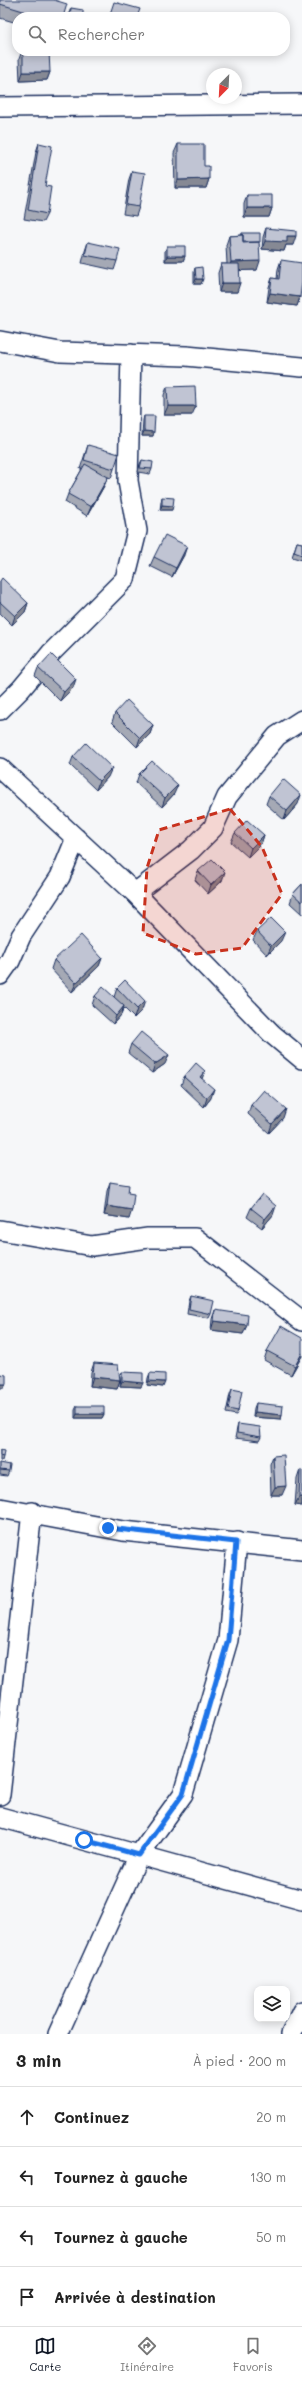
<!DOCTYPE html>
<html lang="fr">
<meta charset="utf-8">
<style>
:root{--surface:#fff;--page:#f2f2f2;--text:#222;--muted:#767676;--line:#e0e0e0;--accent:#111827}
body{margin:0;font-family:Mali,sans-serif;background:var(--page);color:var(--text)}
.controls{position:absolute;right:12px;bottom:12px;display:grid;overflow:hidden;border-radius:8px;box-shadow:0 2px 10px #0003}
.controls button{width:36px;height:36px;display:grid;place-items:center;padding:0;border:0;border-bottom:1px solid var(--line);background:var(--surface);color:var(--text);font:20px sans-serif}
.compass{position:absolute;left:206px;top:68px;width:36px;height:36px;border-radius:50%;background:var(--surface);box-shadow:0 2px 10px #0003;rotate:204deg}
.stop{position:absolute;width:12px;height:12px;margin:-9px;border:3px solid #1a73e8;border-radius:50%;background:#fff}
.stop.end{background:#1a73e8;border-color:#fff;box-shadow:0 1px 4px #0008}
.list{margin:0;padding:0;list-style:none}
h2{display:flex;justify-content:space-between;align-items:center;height:52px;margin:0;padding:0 16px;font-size:17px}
h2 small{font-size:13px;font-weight:400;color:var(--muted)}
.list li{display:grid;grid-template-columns:26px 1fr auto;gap:12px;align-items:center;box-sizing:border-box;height:60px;padding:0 16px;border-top:1px solid var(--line)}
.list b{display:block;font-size:15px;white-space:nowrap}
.list em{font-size:13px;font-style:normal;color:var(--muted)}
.icon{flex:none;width:22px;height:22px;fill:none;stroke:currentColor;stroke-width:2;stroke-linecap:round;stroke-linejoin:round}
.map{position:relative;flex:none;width:302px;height:2034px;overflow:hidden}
.search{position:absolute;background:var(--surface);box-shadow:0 2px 10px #0003;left:12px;right:12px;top:12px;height:44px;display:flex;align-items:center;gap:10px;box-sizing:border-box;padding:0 14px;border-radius:16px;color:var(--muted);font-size:15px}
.sheet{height:292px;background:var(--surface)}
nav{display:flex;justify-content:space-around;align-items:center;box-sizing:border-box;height:56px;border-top:1px solid var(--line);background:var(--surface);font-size:11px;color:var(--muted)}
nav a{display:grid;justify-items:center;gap:2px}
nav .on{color:var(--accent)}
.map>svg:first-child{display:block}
</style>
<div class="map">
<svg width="302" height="2034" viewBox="0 0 302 2034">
<rect width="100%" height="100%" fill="#f6f7f9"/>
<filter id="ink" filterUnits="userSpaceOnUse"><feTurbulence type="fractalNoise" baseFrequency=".025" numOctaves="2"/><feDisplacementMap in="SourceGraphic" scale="8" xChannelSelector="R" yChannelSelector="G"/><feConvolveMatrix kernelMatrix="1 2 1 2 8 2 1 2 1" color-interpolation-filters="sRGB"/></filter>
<g filter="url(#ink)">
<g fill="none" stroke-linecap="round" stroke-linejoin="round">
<defs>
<path id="minor" d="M0 107 302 104
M0 341 60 352 186 356 302 367
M0 710 21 689 51 653 125 579 137 531 128 481 131 354
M0 768 135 893 272 1034 302 1059
M135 893 191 850 213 828 227 797 277 736 302 720
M0 975 10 961 21 936 60 877 76 838
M0 1230 92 1246 148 1238H195L302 1321
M0 1508 123 1531 302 1550
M0 1795 32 1512
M0 1817 139 1855 183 1794 228 1640 237 1542
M58 2034 139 1855 302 1900
M291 2034 302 2011"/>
</defs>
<use href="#minor" stroke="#1b2f5e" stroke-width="22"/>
<use href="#minor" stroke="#fff" stroke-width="19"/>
</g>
<path fill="#a5a9b5" stroke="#1b2f5e" d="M0 0 63 17H17V23L0 18Z
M71 8 83 17H69V13Z
M22 51 50 72 47 80 20 81 19 59Z
M39 143 45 186 47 214 43 222 24 219 36 152Z
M178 144 204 166 209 179 206 188H175L174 153Z
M132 171 139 207 136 216 123 214 129 179Z
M247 195 272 208 269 217H244V204Z
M266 228 293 245H286L284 251 262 249 263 237Z
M242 233 259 244 257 270H239L237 292H219L218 273 221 264H227L226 245 229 236 242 235Z
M88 242 117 261 114 270 82 263 85 251Z
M167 246 185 256 183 261H165V251Z
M281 260 300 297 297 306 267 302 269 287 272 278 277 279 278 269Z
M195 268 201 284H194V272Z
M167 387 192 415H164V395Z
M144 416 153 436H142L143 420Z
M88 445 114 469 111 478 108 477 104 486 87 516 65 502 68 494 82 469H80Z
M142 460 152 469 150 474 138 472 140 464Z
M162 497 172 510H160L161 502Z
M297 542 302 543V560L292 557Z
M184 555 172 577 150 566 154 557Z
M0 581 28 603 25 612 12 625 0 613Z
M38 668 73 688 60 701 35 676Z
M115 713 153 725 150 734 137 747 112 722Z
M73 757 108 777 96 790 70 765Z
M139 774 174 794 162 807 136 783Z
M269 796 298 804 284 820 266 804Z
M235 833 264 835 261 844 248 857 231 842Z
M198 871 222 881 208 894 195 880Z
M302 884V914L290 903 293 894Z
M257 931 281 941 267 955 253 940Z
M102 958 99 966 72 992 51 969 54 960Z
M117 988 142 1010 134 1018 124 1008 121 1015 113 1024 92 1005 95 996 114 997Z
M131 1044 165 1064 152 1073 128 1053Z
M184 1077 211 1098 204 1107 181 1085Z
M251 1105 283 1118 269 1133 248 1114Z
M110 1182 128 1193 129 1219 104 1215 107 1191Z
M251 1208 273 1215 262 1228 247 1217Z
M191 1296 211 1314 209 1318 187 1314 189 1301Z
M215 1310 247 1325 243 1334 211 1330 212 1319Z
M267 1351 302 1356 291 1375 264 1360Z
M94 1363 120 1380 117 1389 90 1386 91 1372Z
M122 1372 141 1387 120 1386 121 1376Z
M150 1373 163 1387 147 1385 148 1378Z
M232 1389 238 1411 236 1415 226 1413 230 1394Z
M256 1403 282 1415 281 1419 253 1417 254 1408Z
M77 1406 104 1414 102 1418H75V1410Z
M238 1424 261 1437 259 1441 235 1438 237 1428Z
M0 1450 3 1457 2 1461H0Z
M273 1456 282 1495H271L270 1464Z
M0 1463 9 1471 7 1476 0 1475Z
M300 1470 302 1506 295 1505 297 1479Z"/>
<path fill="#868994" stroke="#1b2f5e" d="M23 72H50L47 80 20 81Z
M209 179 206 188H175L178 180Z
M247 208H272L269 217H244Z
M287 236H296L293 245H286L284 251 262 249 265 241Z
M167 256H185L183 261H165Z
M260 261 257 270 228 271 231 262Z
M196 279H203L201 284H194Z
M222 283H240L237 292H219Z
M270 293 300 297 297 306 267 302Z
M168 406H196L192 415H164Z
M144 431 154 432 153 436H142Z
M108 477 104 486 87 516 91 507Z
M162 505 173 506 172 510H160Z
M187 546 184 555 172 577 176 568Z
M28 603 25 612 12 625 15 616Z
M76 679 73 688 60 701 64 692Z
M153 725 150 734 137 747 140 738Z
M112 768 108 777 96 790 99 781Z
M178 785 174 794 162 807 165 798Z
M301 795 298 804 284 820 287 811Z
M264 835 261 844 248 857 251 848Z
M225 872 222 881 208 894 211 885Z
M285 932 281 941 267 955 271 946Z
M102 958 99 966 72 992 76 983Z
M145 1001 142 1010 134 1018 137 1009Z
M124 1006 121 1015 113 1024 116 1016Z
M169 1055 165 1064 152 1073 155 1064Z
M205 1071 202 1079 200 1077Z
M214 1089 211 1098 204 1107 207 1098Z
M286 1109 283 1118 269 1133 272 1124Z
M107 1206 132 1210 129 1219 104 1215Z
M276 1206 273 1215 262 1228 265 1219Z
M214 1321 247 1325 243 1334 211 1330Z
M302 1353V1356L291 1375 295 1366Z
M93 1377 120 1380 117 1389 90 1386Z
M122 1381 143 1383 141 1387 120 1386Z
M149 1381 165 1382 163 1387 147 1385Z
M0 1384H6L4 1388H0Z
M255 1412 282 1415 281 1419 253 1417Z
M77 1414H104L102 1418H75Z
M286 1486 282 1495H271L275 1487Z
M299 1497H302V1506L295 1505Z"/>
<path fill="#c0c4d3" stroke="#1b2f5e" d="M0 0H54L67 4 63 17H43L0 4Z
M114 2 140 9 137 17H109Z
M71 8 83 10V17L70 16Z
M23 51H49L50 72H23Z
M39 143 52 146 45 186 51 187 47 214 28 210Z
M178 144H204V166H209V179L178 180Z
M132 171 145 173 139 207 126 205Z
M247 195H272V208H247Z
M266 228 296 231V236H287V242L265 241Z
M242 233H260V242H243V235H242Z
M243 235V243L259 242 260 261 231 262 229 236Z
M88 242 120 249 117 261 85 255Z
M167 246H185V256H167Z
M281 260 302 263V282L300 297 270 293 272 278 279 279Z
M221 264H239L240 283H222Z
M202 267 203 279H196L195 268Z
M195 386 196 406H168L167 387Z
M144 416H155L154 432 144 431Z
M88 445 119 454 114 469 84 460Z
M142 460 153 462 152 469 140 468Z
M85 464 108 477 91 507 68 494Z
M162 497 174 498 173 506 162 505Z
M165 535 187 546 176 568 154 557Z
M297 542 302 543V555L294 552Z
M2 578 28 603 15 616 0 602V581Z
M51 654 76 679 64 692 38 668Z
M127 700 153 725 140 738 115 713Z
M86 743 112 768 99 781 73 757Z
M152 761 178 785 165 798 139 774Z
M283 779 301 795 287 811 269 796Z
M247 820 264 835 251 848 235 833Z
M212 859 225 872 211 885 198 871Z
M302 884V902L293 894Z
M271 918 285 932 271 946 257 931Z
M81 935 102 958 76 983 54 960Z
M125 980 145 1001 137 1009 117 988Z
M103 987 124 1006 116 1016 95 996Z
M141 1032 169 1055 155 1064 131 1044Z
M196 1063 205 1071 200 1077 214 1089 207 1098 184 1077Z
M264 1090 286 1109 272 1124 251 1105Z
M110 1182 129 1185 128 1193 134 1194 132 1210 107 1206Z
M262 1194 276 1206 265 1219 251 1208Z
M191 1296 214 1301 211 1314 189 1309Z
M215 1310 248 1315 247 1325 214 1321Z
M281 1326 302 1338V1353L295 1366 267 1351Z
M94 1363 118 1365 120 1380 93 1377Z
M122 1372 143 1373V1383L122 1381Z
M150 1373 165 1374V1382L149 1381Z
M0 1374 6 1375V1384H0Z
M232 1389 242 1391 238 1411 228 1409Z
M256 1403 283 1406 282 1415 255 1412Z
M77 1406H104V1414H77Z
M238 1424 260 1427 261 1437 237 1433Z
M0 1450 4 1451 3 1457 0 1456Z
M284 1455 286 1486 275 1487 273 1456Z
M0 1463 10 1465 9 1471 0 1470Z
M300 1470H302V1497H299Z"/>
</g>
<g fill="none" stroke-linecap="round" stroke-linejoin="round" filter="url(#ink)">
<path stroke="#1a73e8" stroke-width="5" d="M84 1840 139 1855 183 1794 228 1640 236 1542 108 1528"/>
</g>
<path fill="#c8321e" fill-opacity="0.2" stroke="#c8321e" stroke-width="3" stroke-dasharray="8 5" stroke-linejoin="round" d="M230 809 262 847 282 894 242 948 196 954 143 933 147 868 159 830Z"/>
</svg>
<div class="controls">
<button><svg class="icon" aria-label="layers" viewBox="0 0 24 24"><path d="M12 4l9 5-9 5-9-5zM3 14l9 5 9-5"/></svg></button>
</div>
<svg class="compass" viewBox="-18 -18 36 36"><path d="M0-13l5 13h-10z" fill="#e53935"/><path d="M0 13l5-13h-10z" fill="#767676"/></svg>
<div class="stop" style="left:84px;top:1840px"></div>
<div class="stop end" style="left:108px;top:1528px"></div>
<div class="search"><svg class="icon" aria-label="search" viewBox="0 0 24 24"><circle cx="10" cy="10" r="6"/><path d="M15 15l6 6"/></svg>Rechercher</div>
</div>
<section class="sheet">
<h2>3 min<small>À pied · 200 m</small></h2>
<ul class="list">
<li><svg class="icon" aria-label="ahead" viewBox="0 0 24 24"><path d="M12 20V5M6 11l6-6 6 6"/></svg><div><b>Continuez</b></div><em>20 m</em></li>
<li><svg class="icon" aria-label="left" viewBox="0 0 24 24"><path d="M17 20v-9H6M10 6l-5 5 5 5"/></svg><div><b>Tournez à gauche</b></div><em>130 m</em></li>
<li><svg class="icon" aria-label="left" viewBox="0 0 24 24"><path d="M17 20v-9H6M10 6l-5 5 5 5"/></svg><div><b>Tournez à gauche</b></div><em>50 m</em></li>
<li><svg class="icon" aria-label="arrive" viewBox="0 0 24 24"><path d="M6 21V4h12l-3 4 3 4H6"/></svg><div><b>Arrivée à destination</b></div></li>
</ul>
</section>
<nav>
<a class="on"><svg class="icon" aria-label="map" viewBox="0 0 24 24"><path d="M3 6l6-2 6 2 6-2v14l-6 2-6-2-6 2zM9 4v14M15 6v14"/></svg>Carte</a>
<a><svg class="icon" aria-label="directions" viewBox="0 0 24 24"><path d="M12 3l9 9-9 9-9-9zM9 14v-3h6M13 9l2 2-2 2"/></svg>Itinéraire</a>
<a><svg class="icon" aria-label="saved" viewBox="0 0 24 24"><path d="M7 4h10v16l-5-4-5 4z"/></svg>Favoris</a>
</nav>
